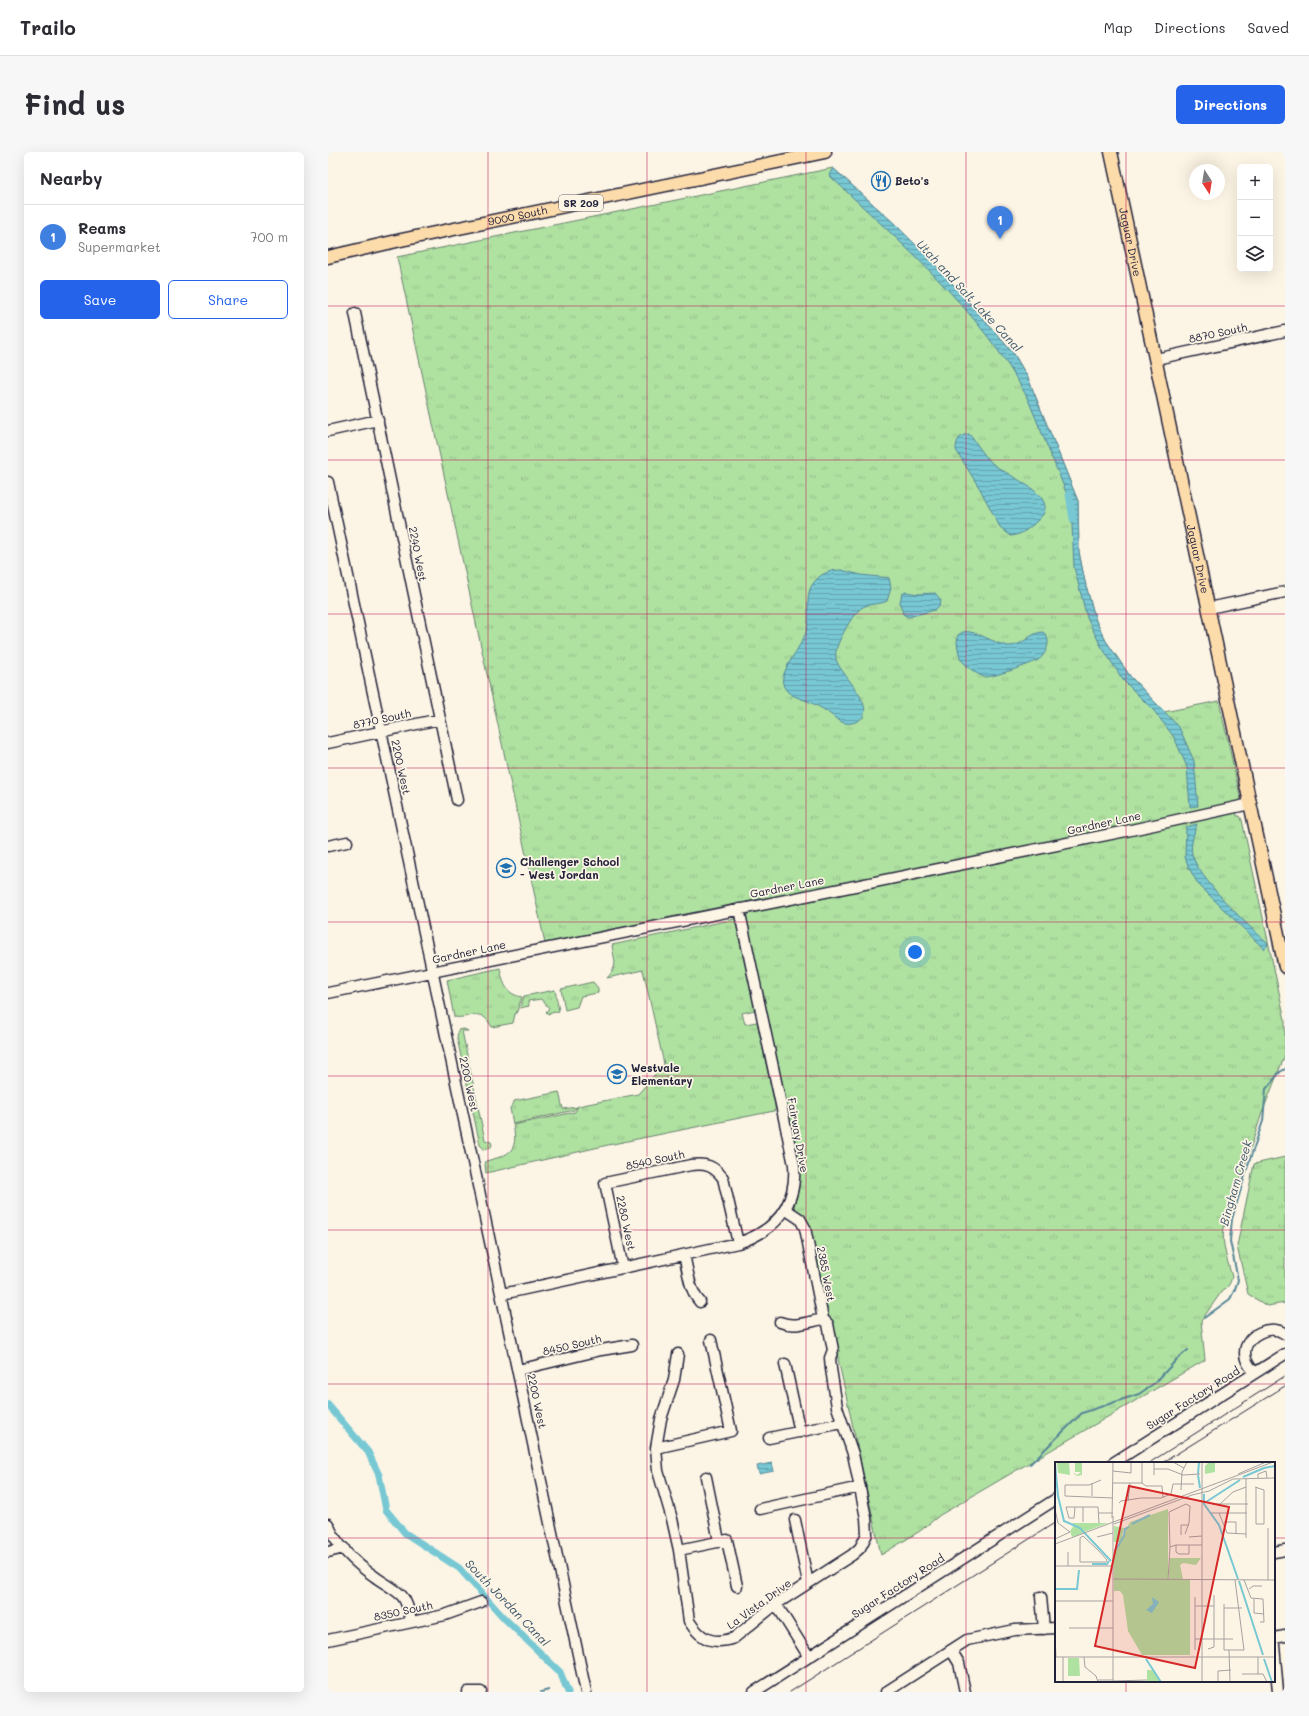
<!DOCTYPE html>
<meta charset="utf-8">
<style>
:root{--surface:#fff;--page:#f7f7f7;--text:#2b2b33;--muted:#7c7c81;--line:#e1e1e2;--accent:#2563eb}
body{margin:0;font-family:Mali,sans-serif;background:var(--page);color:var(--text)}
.controls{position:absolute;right:12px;top:12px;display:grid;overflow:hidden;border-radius:6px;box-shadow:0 4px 16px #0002}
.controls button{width:36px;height:36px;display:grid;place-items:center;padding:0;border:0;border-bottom:1px solid var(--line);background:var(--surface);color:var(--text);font:20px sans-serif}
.compass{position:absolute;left:861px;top:12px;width:36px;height:36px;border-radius:50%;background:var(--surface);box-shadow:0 4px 16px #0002;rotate:168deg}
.you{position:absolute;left:587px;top:800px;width:14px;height:14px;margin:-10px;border:3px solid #fff;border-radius:50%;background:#1a73e8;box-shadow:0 0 0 6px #1a73e833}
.badge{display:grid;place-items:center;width:26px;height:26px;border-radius:50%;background:var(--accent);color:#fff;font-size:13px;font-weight:700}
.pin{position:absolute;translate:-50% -33px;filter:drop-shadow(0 1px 2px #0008)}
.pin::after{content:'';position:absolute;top:21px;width:14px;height:12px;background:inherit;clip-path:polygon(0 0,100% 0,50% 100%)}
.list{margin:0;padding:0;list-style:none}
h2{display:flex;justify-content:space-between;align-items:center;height:52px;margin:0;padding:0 16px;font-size:17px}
h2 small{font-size:13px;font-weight:400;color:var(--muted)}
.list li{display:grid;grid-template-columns:26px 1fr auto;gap:12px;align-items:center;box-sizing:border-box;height:64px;padding:0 16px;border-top:1px solid var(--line)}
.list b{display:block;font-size:15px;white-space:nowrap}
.list p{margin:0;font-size:13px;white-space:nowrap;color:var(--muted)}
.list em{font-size:13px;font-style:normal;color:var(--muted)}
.actions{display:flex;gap:8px;padding:12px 16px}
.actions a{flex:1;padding:9px 0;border:1px solid var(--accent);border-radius:6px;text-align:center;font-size:14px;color:var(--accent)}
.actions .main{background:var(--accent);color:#fff}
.icon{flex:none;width:22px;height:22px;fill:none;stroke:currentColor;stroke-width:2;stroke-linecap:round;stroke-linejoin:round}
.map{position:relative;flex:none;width:957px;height:1540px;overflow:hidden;border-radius:6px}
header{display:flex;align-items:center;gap:24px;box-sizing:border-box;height:56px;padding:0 20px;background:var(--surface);border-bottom:1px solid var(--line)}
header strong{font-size:19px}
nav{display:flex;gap:22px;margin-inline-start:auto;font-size:14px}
.intro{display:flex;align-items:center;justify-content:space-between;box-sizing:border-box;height:96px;padding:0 24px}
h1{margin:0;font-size:28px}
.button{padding:10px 18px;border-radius:6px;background:var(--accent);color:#fff;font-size:14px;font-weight:700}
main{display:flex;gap:24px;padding:0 24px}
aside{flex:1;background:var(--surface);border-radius:6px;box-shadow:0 4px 16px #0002}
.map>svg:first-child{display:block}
</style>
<header>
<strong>Trailo</strong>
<nav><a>Map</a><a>Directions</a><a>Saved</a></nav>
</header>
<div class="intro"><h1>Find us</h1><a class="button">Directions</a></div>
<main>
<aside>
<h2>Nearby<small></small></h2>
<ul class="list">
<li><span class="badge" style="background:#3f7fe0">1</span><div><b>Reams</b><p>Supermarket</p></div><em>700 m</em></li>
</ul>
<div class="actions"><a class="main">Save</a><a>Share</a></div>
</aside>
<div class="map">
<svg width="957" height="1540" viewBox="0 0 957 1540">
<defs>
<pattern id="grass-tufts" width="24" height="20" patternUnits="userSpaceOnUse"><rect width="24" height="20" fill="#afe1a1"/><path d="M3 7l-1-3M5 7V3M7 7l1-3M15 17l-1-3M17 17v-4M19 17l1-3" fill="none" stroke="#96c18c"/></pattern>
<pattern id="water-rules" width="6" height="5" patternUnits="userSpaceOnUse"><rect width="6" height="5" fill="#78c8d4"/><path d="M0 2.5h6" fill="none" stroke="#62a2ad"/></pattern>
</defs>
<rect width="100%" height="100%" fill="#fcf5e5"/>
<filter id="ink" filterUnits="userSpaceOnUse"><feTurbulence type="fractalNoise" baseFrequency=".025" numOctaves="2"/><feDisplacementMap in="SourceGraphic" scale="8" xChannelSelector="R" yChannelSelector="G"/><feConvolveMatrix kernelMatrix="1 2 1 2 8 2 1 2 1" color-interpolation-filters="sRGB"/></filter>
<g filter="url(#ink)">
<path fill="url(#grass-tufts)" stroke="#68826e" d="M505 16 568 73 595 100 625 132 686 202 700 226 750 349 751 400 757 430 768 469 778 489 802 524 836 560 891 549 913 648 907 650 909 664H912L914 668 957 868V903L934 961 907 1043C907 1058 900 1062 896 1076 893 1091 900 1110 904 1125 902 1132 900 1136 894 1139L873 1169 877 1208 612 1363 592 1379 553 1403 482 1079 479 1069 466 1056 471 1024 442 876 417 763 420 762 419 754 217 791 69 105Z
M407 767 427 858 414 861 417 872 429 870 448 957 446 959 280 993 158 1021 157 1013 158 1009C181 1003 191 1000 185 973L247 960 250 954 310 942 336 912 315 818 279 826C291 813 286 809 284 793Z
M172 816C175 830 177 842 194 845L188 862H187L185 871 164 875C152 853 141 868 126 865L119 828Z
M265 830 270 836V841L253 844 249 855 237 858 233 837Z
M227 838 231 859 220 862 218 860 221 856 213 847 200 849 201 854 192 856 196 844Z
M136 877 140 879H134L157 988 163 990 164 993 162 996 155 998V996L152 993 129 886 130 878Z
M231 940 235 957 249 955 246 958 185 972 182 956 186 951V949Z
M957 1005V1151L939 1154 920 1142 909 1094 926 1012Z"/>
<path fill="url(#water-rules)" stroke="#568697" d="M505 16 568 73 595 100 625 132 686 202 700 226 750 349 751 400 757 430 768 469 778 489 802 524 851 575 866 609 870 654 862 655 859 615 846 585 826 559 795 528 773 494 759 466 746 415 743 352 699 245C653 158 571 90 501 23Z
M641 282C649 291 655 303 664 311 676 323 736 344 711 367 703 375 694 383 683 384L672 375 652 337 628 298C628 289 631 283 641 282Z
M513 418 533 423 561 426 563 436 559 449C551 453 542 451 535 455 528 459 522 469 518 476 513 486 506 496 508 507 511 522 559 562 524 571 513 574 504 562 495 557 490 554 484 551 479 549 469 545 458 543 455 532 451 519 476 492 479 477 483 463 476 446 484 433 491 422 501 418 513 418Z
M578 440 590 442 607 441 613 448 612 453 607 458 580 465 575 462 572 450 574 442Z
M635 480C647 477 666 492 680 494 695 495 702 480 715 480 719 483 720 486 720 490 720 497 715 505 710 508 704 512 662 526 657 525 648 523 638 513 632 507L629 491 630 483Z
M869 672C866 681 862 693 864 702 870 726 919 773 939 790L940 793 936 797 870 732 861 716 857 705 858 675Z
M444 1311 446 1319 431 1322 429 1314Z"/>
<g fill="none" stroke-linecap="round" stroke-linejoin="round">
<path stroke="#568697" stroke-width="2" d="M876 1166 902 1147 907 1137 910 1128 902 1089 904 1067 921 1010 935 969 938 937 952 920 957 917
M702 1312 754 1261 811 1242 828 1230 849 1207 860 1198
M213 1540 221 1538"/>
<path stroke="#78c8d4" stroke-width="7" d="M741 342 745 367
M0 1253 40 1300 51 1323 58 1358 77 1381 131 1416 176 1466 232 1520 240 1540"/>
<defs>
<path id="minor" d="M27 161 129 648
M828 207 957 179
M0 279 50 268
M0 330 258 1540
M881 456 957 440
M0 591 112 567
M0 694 19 690
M0 841 803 678 922 652
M356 1103C360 1118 361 1138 372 1150
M295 1116 277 1031 363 1013C378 1011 386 1014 395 1026L410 1091
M174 1142 410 1091C447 1079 469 1054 466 1013L411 757
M452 1170C466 1176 480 1170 495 1167
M350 1202 346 1228 333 1267 328 1296 330 1319 344 1367 351 1398 361 1469C373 1488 385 1493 406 1486L448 1452 524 1403 532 1396 539 1382 538 1366 525 1302 509 1255 503 1217 502 1206 505 1198 500 1172 495 1167 477 1076 472 1067 457 1057
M457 1212 472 1280
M190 1218 273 1198 304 1193
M927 1221C922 1215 917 1209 917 1201 917 1183 943 1171 957 1182
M441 1286 514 1271
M328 1296 403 1279 383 1188
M785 1311 957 1202
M378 1325 391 1389
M432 1357 532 1335
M467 1368 480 1431
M0 1372C8 1393 28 1412 46 1424 55 1431 66 1436 74 1444 80 1451 81 1461 83 1470
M351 1398 399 1388 409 1434
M0 1400 16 1396
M946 1400 957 1398
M713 1445 716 1477
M448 1452 481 1505
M946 1486 957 1484
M0 1488 117 1463 153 1450
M946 1493 950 1540
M623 1498 631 1511 637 1540
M140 1540H153
M426 1540 728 1347
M558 1540 639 1488 687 1478 728 1476"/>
<g id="major">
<path id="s1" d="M783 0 957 815"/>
<path id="s2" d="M0 105 73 88 497 0"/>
</g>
</defs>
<use href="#minor" stroke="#22223b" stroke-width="13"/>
<use href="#major" stroke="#22223b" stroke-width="15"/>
<use href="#minor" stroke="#fcf5e5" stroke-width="10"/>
<use href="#major" stroke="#fddcac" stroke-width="12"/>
<path stroke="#22223b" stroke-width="1" d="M821 1311 957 1224
M834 1311 957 1234
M462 1540 728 1370"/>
</g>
</g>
<path fill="none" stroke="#c2185b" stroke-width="1" stroke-opacity="0.55" d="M160 0V1540M319 0V1540M478 0V1540M638 0V1540M798 0V1311M0 154H957M0 308H957M0 462H957M0 616H957M0 770H957M0 924H957M0 1078H957M0 1232H957M0 1386H728M946 1386H957M798 1529V1540"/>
<defs>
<symbol id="restaurant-ring" viewBox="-11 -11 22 22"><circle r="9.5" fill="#fcf5e5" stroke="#1f6fb2" stroke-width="1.5"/><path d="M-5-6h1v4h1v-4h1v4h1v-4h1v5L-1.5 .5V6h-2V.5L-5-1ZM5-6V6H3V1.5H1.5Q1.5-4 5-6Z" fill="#1f6fb2"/></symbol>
<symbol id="school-ring" viewBox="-11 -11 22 22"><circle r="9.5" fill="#fcf5e5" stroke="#1f6fb2" stroke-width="1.5"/><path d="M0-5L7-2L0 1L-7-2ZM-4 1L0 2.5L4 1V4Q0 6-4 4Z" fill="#1f6fb2"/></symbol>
</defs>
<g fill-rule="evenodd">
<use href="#restaurant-ring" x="542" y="18" width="22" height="22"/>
<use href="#school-ring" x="167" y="705" width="22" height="22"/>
<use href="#school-ring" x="278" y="911" width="22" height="22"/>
</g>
<g text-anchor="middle" stroke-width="3.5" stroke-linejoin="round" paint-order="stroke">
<rect fill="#fcf5e5" stroke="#63616e" stroke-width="1" x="231" y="43" width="44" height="16" rx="3"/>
<g font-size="10" font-weight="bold" fill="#22223b">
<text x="253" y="55">SR 209</text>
</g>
<g font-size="11" font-weight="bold" fill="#22223b" stroke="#fcf5e5" text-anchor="start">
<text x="567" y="33">Beto's</text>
<text x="192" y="714">Challenger School<tspan x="192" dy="13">- West Jordan</tspan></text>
<text x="303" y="920">Westvale<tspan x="303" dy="13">Elementary</tspan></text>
</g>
<g font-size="11" fill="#22223b" stroke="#fcf5e5">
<text dy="4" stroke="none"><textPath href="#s2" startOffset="194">9000 South</textPath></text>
<text dy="4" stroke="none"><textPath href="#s1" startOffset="92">Jaguar Drive</textPath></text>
<text transform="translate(890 181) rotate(-12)" y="4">8870 South</text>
<text transform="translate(90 402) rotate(79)" y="4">2240 West</text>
<text dy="4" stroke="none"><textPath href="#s1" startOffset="416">Jaguar Drive</textPath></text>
<text transform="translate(54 567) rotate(-12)" y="4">8770 South</text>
<text transform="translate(73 615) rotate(78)" y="4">2200 West</text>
<text transform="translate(776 671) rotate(-12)" y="4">Gardner Lane</text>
<text transform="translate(459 735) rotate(-11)" y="4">Gardner Lane</text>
<text transform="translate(141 800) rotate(-12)" y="4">Gardner Lane</text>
<text transform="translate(141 932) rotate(78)" y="4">2200 West</text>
<text transform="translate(470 983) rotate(80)" y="4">Fairway Drive</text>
<text transform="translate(327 1008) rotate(-12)" y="4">8540 South</text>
<text transform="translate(298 1071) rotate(78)" y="4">2280 West</text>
<text transform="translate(498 1122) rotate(79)" y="4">2385 West</text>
<text transform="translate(244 1193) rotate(-13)" y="4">8450 South</text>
<text transform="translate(865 1246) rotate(-32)" y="4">Sugar Factory Road</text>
<text transform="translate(209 1249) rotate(78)" y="4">2200 West</text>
<text transform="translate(570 1434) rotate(-33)" y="4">Sugar Factory Road</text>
<text transform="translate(431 1452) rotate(-36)" y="4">La Vista Drive</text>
<text transform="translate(75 1459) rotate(-12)" y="4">8350 South</text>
</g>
<g font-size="12" font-style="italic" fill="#3c5469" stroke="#fcf5e5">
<text transform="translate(641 144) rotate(47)" y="4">Utah and Salt Lake Canal</text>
<text transform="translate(908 1031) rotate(-74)" y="4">Bingham Creek</text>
<text transform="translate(179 1451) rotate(46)" y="4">South Jordan Canal</text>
</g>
</g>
<g transform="translate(727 1310)">
<rect width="220" height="220" fill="#fcf5e5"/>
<path d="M113 47V117L135 118V193H87L73 169 68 133 65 129H59V91L75 60ZM17 61H53L29 70ZM19 63 25 66 29 71 17 75 15 69ZM59 64 69 66 66 80H59ZM114 96H146L141 103 128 101 125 103 128 117H114ZM13 196H24L25 214H13ZM92 208H99L106 220H92Z" fill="#afe1a1"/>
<path d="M14 0 15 13 3 11 2 1ZM18 0 19 11 22 13 26 10H20V0H27V13L22 14 19 12ZM154 0H160V10L150 12V4Z" fill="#afe1a1"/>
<path d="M97 135 104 140 97 151 91 148 98 142Z" fill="#78c8d4"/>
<path fill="none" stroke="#78c8d4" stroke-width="2" d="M0 1 3 34 9 59 25 66 56 99M143 12 144 0M143 13 145 26M188 15 209 6 220 4M149 32V42L164 63 183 117M151 40 185 18M77 62 95 53M60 89 69 74 70 67 74 65M37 102H52L54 99M184 119 208 193M0 127H22L24 108M91 197 106 220M209 197 217 220"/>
<path fill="none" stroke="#a5a1a1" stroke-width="1" d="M118 0 129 6M147 0V220M99 7H113L128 13 145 12M58 9 76 11V0M183 12 211 0M99 13V0M191 16V76M203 16V12L211 9 212 16M46 18 34 23H10V34L58 36M37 21V34M58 21H87M87 21 91 24H107L108 36M87 21V0M200 25 209 28V62H201V26M126 28 127 10 132 0M73 39 75 21M64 41 66 39 86 36H106L116 32 118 22H139M157 42H193M165 42 178 30 191 25M20 45 19 56H14L11 45H43L44 61M28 45V60M0 47 3 61 15 70 0 77M44 51H58M156 51H192M164 51 172 71 191 72M58 54V220M57 56 58 0M169 60H181V72M59 62 137 33 154 29 178 17 220 16M126 73V63H134M28 74 43 88 52 98 51 100H25V76ZM42 75 58 71M134 75 147 74M0 82 218 0M121 83V90L124 92H134V83M115 85 114 50 131 42 135 44 134 61 130 72M13 90V104M0 104H58M58 117 220 118M113 118 115 85 121 83H147M189 118 196 136 208 137 209 160H205M213 118V66M194 127 198 124H207M199 137V151L209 152M0 139H58M169 142V188H189L180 118M140 144H159M169 146H187M14 166H58M0 174 1 195M140 177H178M153 187 159 185V133M140 188V135M174 188 175 220M0 195H220M29 195 30 205 41 214 43 220M203 195V212M187 212H208L212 220M43 218H58M58 219 92 218M8 220V195M163 220V209L176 208"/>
<path fill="#d62828" fill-opacity="0.15" stroke="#d62828" stroke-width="2" d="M74 24 174 45 140 206 40 184Z"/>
<rect width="220" height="220" fill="none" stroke="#22223b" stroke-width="2"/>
</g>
</svg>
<div class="controls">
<button>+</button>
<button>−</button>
<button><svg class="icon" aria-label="layers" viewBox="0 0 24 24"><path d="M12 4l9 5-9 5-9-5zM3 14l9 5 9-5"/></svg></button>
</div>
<svg class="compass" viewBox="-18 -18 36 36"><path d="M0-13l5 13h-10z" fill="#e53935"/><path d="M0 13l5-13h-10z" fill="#7c7c81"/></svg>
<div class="you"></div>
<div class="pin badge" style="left:672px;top:87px;background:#3f7fe0">1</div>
</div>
</main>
